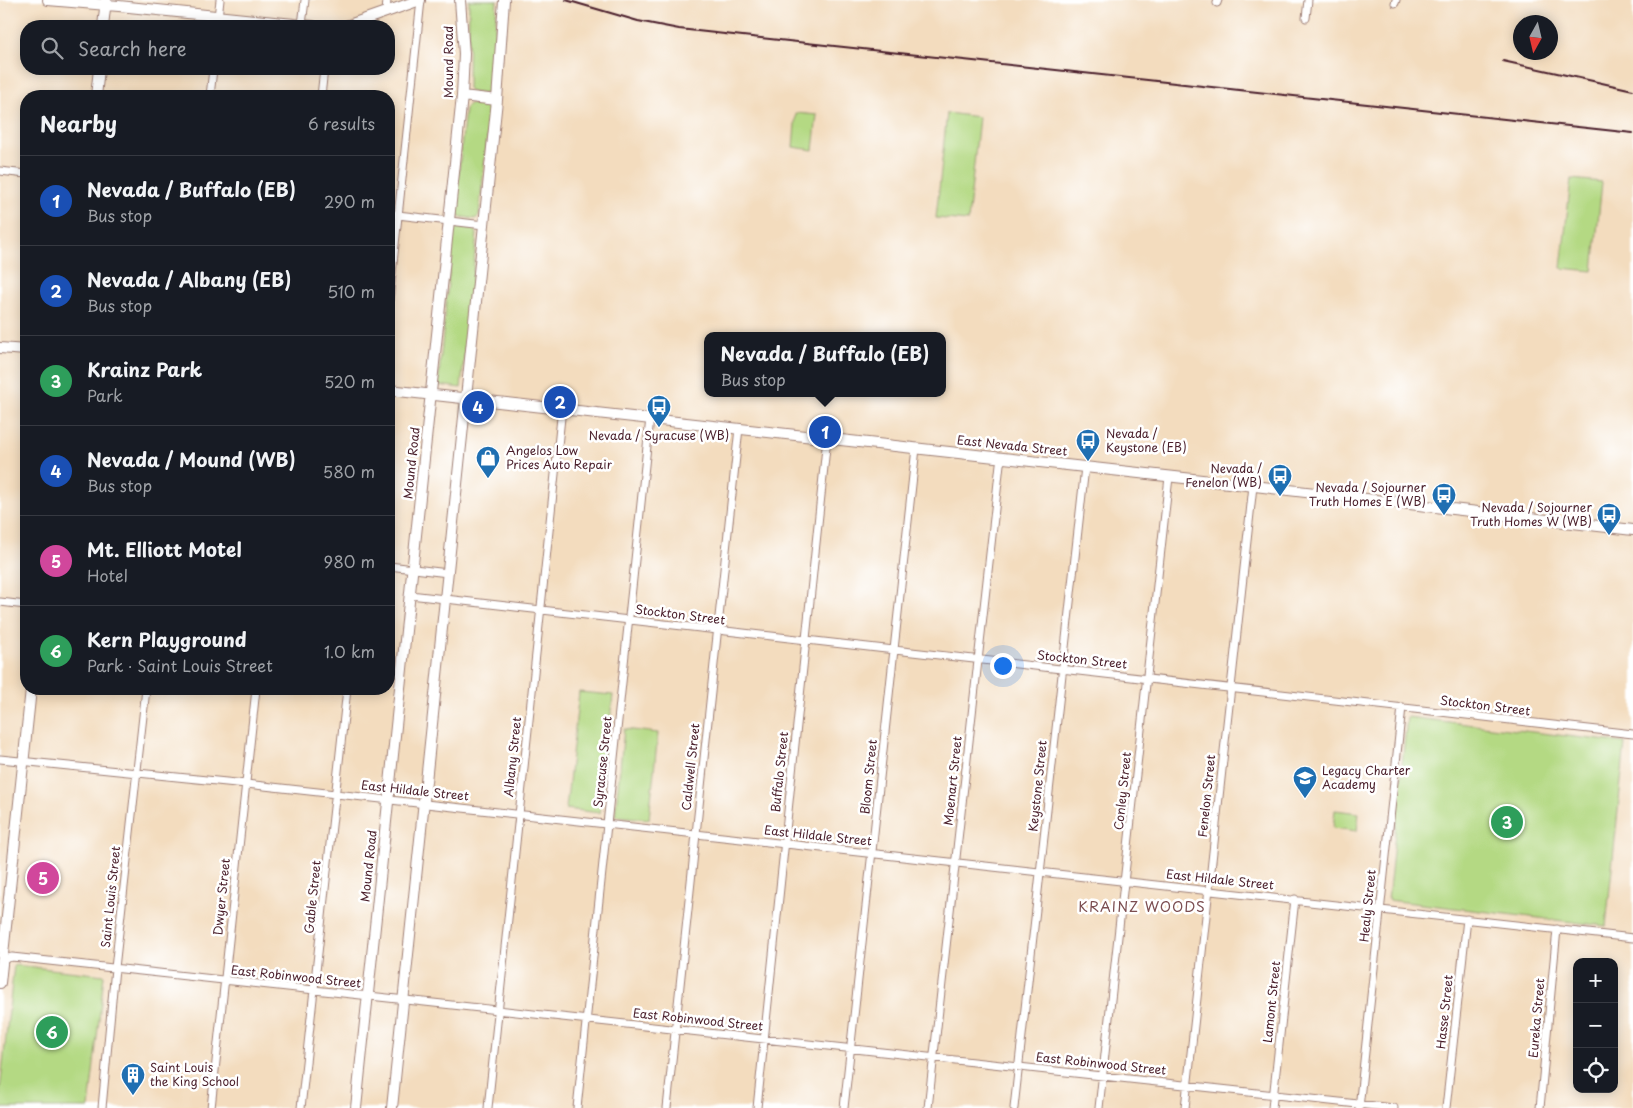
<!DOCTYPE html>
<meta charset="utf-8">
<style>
:root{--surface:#171b24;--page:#20242c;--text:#f1f3f6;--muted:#9ea1a6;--line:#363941;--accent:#1f6fb2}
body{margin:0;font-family:"Playpen Sans",sans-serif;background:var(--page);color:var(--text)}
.controls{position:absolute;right:15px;bottom:15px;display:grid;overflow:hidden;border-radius:10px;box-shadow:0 2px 12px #0003}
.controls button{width:45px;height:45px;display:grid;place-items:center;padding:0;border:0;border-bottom:1px solid var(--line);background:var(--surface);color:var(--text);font:25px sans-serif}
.compass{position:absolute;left:1513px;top:15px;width:45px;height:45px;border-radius:50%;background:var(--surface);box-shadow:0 2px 12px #0003;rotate:188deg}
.you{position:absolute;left:1002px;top:665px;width:18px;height:18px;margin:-12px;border:4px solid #fff;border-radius:50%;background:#1a73e8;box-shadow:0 0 0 8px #1a73e833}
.badge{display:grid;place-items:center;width:32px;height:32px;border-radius:50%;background:var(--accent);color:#fff;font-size:16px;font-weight:700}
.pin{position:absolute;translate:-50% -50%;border:2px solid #fff;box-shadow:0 1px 5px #0006}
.popup{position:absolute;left:704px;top:332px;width:242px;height:65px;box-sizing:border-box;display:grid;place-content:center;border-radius:10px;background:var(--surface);filter:drop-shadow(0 1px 4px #0005);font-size:16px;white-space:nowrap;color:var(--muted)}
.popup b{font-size:19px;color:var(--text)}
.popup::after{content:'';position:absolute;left:50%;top:100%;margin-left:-10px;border:10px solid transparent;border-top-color:var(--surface)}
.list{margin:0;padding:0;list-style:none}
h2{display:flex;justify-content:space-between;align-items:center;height:65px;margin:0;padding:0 20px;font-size:21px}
h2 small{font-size:16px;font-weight:400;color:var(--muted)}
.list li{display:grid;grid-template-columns:32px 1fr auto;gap:15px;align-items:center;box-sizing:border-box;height:90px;padding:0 20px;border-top:1px solid var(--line)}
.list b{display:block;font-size:19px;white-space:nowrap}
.list p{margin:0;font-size:16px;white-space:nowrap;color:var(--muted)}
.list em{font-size:16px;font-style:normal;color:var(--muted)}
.icon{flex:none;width:28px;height:28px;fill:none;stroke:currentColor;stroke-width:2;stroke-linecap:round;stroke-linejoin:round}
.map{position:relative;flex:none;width:1633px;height:1108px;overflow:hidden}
.search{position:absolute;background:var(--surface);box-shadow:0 2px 12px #0003;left:20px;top:20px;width:375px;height:55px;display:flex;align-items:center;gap:12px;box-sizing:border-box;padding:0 18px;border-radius:20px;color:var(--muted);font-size:19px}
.panel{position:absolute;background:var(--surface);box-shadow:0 2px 12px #0003;left:20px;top:90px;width:375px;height:605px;border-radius:20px}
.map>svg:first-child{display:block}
</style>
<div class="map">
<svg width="1633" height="1108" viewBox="0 0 1633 1108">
<rect width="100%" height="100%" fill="#fff"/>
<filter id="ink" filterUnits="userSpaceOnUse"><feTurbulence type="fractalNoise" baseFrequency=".02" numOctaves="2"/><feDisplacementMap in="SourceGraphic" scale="10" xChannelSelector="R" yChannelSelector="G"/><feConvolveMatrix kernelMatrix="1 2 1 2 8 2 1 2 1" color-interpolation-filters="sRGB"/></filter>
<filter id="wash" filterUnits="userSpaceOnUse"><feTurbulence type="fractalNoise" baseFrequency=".0096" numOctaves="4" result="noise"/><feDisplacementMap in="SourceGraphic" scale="20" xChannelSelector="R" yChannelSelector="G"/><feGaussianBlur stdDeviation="1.12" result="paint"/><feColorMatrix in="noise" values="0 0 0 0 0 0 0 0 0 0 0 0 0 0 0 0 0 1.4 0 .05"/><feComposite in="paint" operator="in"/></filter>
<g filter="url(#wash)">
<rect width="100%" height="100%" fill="#f3dcbe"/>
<path fill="#b4d983" stroke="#7f7c57" d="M469 0H497L492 89 490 92 487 94 471 92 468 88Z
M469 104 487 106 490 111 479 216 475 219 456 216 455 212 465 109Z
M796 113 817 115 813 150 793 147Z
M947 113 979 117 968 221 936 218Z
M1571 179 1602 182 1593 271 1561 268Z
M455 227 474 228 477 234 461 388 438 385 453 232Z
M579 692 613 695 600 813 566 809Z
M1407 717 1625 743 1606 926 1388 900Z
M624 729 658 733 649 819 615 816Z
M1335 810 1359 813 1357 831 1333 828Z
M14 965 104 975 89 1108H0V1090Z"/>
</g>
<g filter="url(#ink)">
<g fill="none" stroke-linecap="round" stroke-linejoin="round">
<defs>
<path id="street" d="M1217 3 1218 0
M1395 3 1396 0
M386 12 387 0
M1306 18 1308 0
M302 25 305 0
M217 26 220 0
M210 96 213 69
M321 96 324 69
M0 171 26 174
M389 214 484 225
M389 301 421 0
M389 566 448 573
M410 595 1633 734
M0 602 26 605
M0 759 246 784 1633 938
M1 960 12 957 1394 1108
M102 1108 115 968 146 689
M211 1108 256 689
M301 1108 347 689
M488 1108 562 408
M577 1108 650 418
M667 1108 739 428
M757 1108 827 438
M844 1108 916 448
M928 1108 1000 464 1003 458
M1014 1108 1085 467
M1099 1108 1169 477
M1185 1108 1253 486
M1272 1108 1295 899
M1359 1108 1402 707
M1446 1108 1467 919
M1540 1108 1557 929"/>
<path id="secondary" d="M48 0 119 6 313 26
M103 26 106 0
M346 26 420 0
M96 96 99 69
M462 96 497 100
M0 348 26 350
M389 390 1211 481 1633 530
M0 983 31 689
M356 1108 462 96 464 54 460 0
M392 1108 497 100 504 0"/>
</defs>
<use href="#street" stroke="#9e7e74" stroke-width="9"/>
<use href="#secondary" stroke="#9e7e74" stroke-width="12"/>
<use href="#street" stroke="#fff" stroke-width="7"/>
<use href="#secondary" stroke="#fff" stroke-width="10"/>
<path stroke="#4a1f2b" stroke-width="2" d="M566 0 638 21 679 29 1633 133
M1503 61 1633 90"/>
</g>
</g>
<defs>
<symbol id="bus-pin" viewBox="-11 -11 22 30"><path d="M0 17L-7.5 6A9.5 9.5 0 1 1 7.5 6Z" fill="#1f6fb2" stroke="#fff"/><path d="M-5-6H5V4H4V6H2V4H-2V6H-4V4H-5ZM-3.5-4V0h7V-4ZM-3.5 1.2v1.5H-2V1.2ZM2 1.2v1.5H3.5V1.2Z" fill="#fff"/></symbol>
<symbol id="shop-pin" viewBox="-11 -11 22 30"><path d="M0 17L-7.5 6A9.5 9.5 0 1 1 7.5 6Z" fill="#1f6fb2" stroke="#fff"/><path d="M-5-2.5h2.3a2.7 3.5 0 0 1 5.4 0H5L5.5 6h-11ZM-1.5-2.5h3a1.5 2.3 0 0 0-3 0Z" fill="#fff"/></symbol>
<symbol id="school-pin" viewBox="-11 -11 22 30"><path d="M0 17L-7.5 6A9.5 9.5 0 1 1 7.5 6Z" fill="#1f6fb2" stroke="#fff"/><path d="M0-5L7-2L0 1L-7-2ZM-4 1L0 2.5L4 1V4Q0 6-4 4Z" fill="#fff"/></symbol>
<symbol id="building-pin" viewBox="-11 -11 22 30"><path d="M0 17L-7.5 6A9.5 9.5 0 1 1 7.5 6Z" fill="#1f6fb2" stroke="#fff"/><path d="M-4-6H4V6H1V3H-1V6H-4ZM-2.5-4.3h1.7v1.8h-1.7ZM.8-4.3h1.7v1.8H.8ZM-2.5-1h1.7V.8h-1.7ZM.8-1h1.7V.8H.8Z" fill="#fff"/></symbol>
</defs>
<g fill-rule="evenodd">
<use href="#bus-pin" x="645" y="393" width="28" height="38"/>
<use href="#bus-pin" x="1074" y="427" width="28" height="38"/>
<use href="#shop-pin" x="474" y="444" width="28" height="38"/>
<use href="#bus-pin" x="1266" y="462" width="28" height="38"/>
<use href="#bus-pin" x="1430" y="481" width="28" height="38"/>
<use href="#bus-pin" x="1595" y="501" width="28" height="38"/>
<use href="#school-pin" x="1291" y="764" width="28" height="38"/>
<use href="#building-pin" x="119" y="1061" width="28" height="38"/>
</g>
<g text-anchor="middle" stroke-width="5" stroke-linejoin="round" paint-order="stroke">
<g font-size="12" fill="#4a1f2b" stroke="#fff">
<text transform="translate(449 62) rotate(-90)" y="4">Mound Road</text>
<text transform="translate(1012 446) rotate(6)" y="4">East Nevada Street</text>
<text transform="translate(412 463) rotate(-84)" y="4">Mound Road</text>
<text transform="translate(680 615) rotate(7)" y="4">Stockton Street</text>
<text transform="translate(1082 660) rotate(6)" y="4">Stockton Street</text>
<text transform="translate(1485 706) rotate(7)" y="4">Stockton Street</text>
<text transform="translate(513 757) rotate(-84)" y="4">Albany Street</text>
<text transform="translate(603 762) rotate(-84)" y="4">Syracuse Street</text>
<text transform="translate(691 767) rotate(-84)" y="4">Caldwell Street</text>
<text transform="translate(780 772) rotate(-84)" y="4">Buffalo Street</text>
<text transform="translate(869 777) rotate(-84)" y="4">Bloom Street</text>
<text transform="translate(953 781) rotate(-84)" y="4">Moenart Street</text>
<text transform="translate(1038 786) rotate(-84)" y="4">Keystone Street</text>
<text transform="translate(415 791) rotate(6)" y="4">East Hildale Street</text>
<text transform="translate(1123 791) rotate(-84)" y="4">Conley Street</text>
<text transform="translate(1207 796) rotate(-84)" y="4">Fenelon Street</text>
<text transform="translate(818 836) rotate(6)" y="4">East Hildale Street</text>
<text transform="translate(369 866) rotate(-84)" y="4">Mound Road</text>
<text transform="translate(1220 880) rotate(6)" y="4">East Hildale Street</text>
<text transform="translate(111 897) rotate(-84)" y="4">Saint Louis Street</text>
<text transform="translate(222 897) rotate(-84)" y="4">Dwyer Street</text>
<text transform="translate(313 897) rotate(-84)" y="4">Gable Street</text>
<text transform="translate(1368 906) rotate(-84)" y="4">Healy Street</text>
<text transform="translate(296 977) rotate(6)" y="4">East Robinwood Street</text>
<text transform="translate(1272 1002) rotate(-84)" y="4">Lamont Street</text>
<text transform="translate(1445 1012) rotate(-84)" y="4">Hasse Street</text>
<text transform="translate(1537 1018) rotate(-85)" y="4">Eureka Street</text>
<text transform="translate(698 1020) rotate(6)" y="4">East Robinwood Street</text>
<text transform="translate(1101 1064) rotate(6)" y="4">East Robinwood Street</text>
</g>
<g font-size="12" fill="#4a1f2b" stroke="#fff" text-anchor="start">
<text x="1106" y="438">Nevada /<tspan x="1106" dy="14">Keystone (EB)</tspan></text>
<text x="659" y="440" text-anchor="middle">Nevada / Syracuse (WB)</text>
<text x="506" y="455">Angelos Low<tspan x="506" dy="14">Prices Auto Repair</tspan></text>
<text x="1262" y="473" text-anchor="end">Nevada /<tspan x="1262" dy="14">Fenelon (WB)</tspan></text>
<text x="1426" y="492" text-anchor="end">Nevada / Sojourner<tspan x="1426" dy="14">Truth Homes E (WB)</tspan></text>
<text x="1592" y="512" text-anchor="end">Nevada / Sojourner<tspan x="1592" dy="14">Truth Homes W (WB)</tspan></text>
<text x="1322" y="775">Legacy Charter<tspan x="1322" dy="14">Academy</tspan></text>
<text x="150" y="1072">Saint Louis<tspan x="150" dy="14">the King School</tspan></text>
</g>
<g font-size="14" letter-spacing="1" fill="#7c4e51" stroke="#fff">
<text x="1142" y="912">KRAINZ WOODS</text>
</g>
</g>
</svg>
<div class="controls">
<button>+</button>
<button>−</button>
<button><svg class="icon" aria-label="locate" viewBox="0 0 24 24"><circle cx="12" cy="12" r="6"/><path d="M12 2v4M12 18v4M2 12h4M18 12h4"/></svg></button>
</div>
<svg class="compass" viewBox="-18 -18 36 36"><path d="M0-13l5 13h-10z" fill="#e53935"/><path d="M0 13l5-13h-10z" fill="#9ea1a6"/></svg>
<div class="you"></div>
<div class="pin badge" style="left:825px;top:432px;background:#1a4fb4">1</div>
<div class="popup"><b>Nevada / Buffalo (EB)</b>Bus stop</div>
<div class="pin badge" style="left:560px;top:402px;background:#1a4fb4">2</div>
<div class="pin badge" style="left:1507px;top:822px;background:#2e9e5b">3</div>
<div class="pin badge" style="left:478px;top:407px;background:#1a4fb4">4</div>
<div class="pin badge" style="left:43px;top:878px;background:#d1479c">5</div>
<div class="pin badge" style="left:52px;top:1032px;background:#2e9e5b">6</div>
<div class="search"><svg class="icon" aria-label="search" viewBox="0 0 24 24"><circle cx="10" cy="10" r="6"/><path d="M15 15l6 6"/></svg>Search here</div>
<section class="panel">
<h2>Nearby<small>6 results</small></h2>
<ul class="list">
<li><span class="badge" style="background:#1a4fb4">1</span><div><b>Nevada / Buffalo (EB)</b><p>Bus stop</p></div><em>290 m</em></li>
<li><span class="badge" style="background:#1a4fb4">2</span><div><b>Nevada / Albany (EB)</b><p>Bus stop</p></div><em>510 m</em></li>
<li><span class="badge" style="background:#2e9e5b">3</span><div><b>Krainz Park</b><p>Park</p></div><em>520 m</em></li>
<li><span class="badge" style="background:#1a4fb4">4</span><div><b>Nevada / Mound (WB)</b><p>Bus stop</p></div><em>580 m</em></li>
<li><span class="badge" style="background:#d1479c">5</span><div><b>Mt. Elliott Motel</b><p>Hotel</p></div><em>980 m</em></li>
<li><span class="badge" style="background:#2e9e5b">6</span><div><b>Kern Playground</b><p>Park · Saint Louis Street</p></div><em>1.0 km</em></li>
</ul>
</section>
</div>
